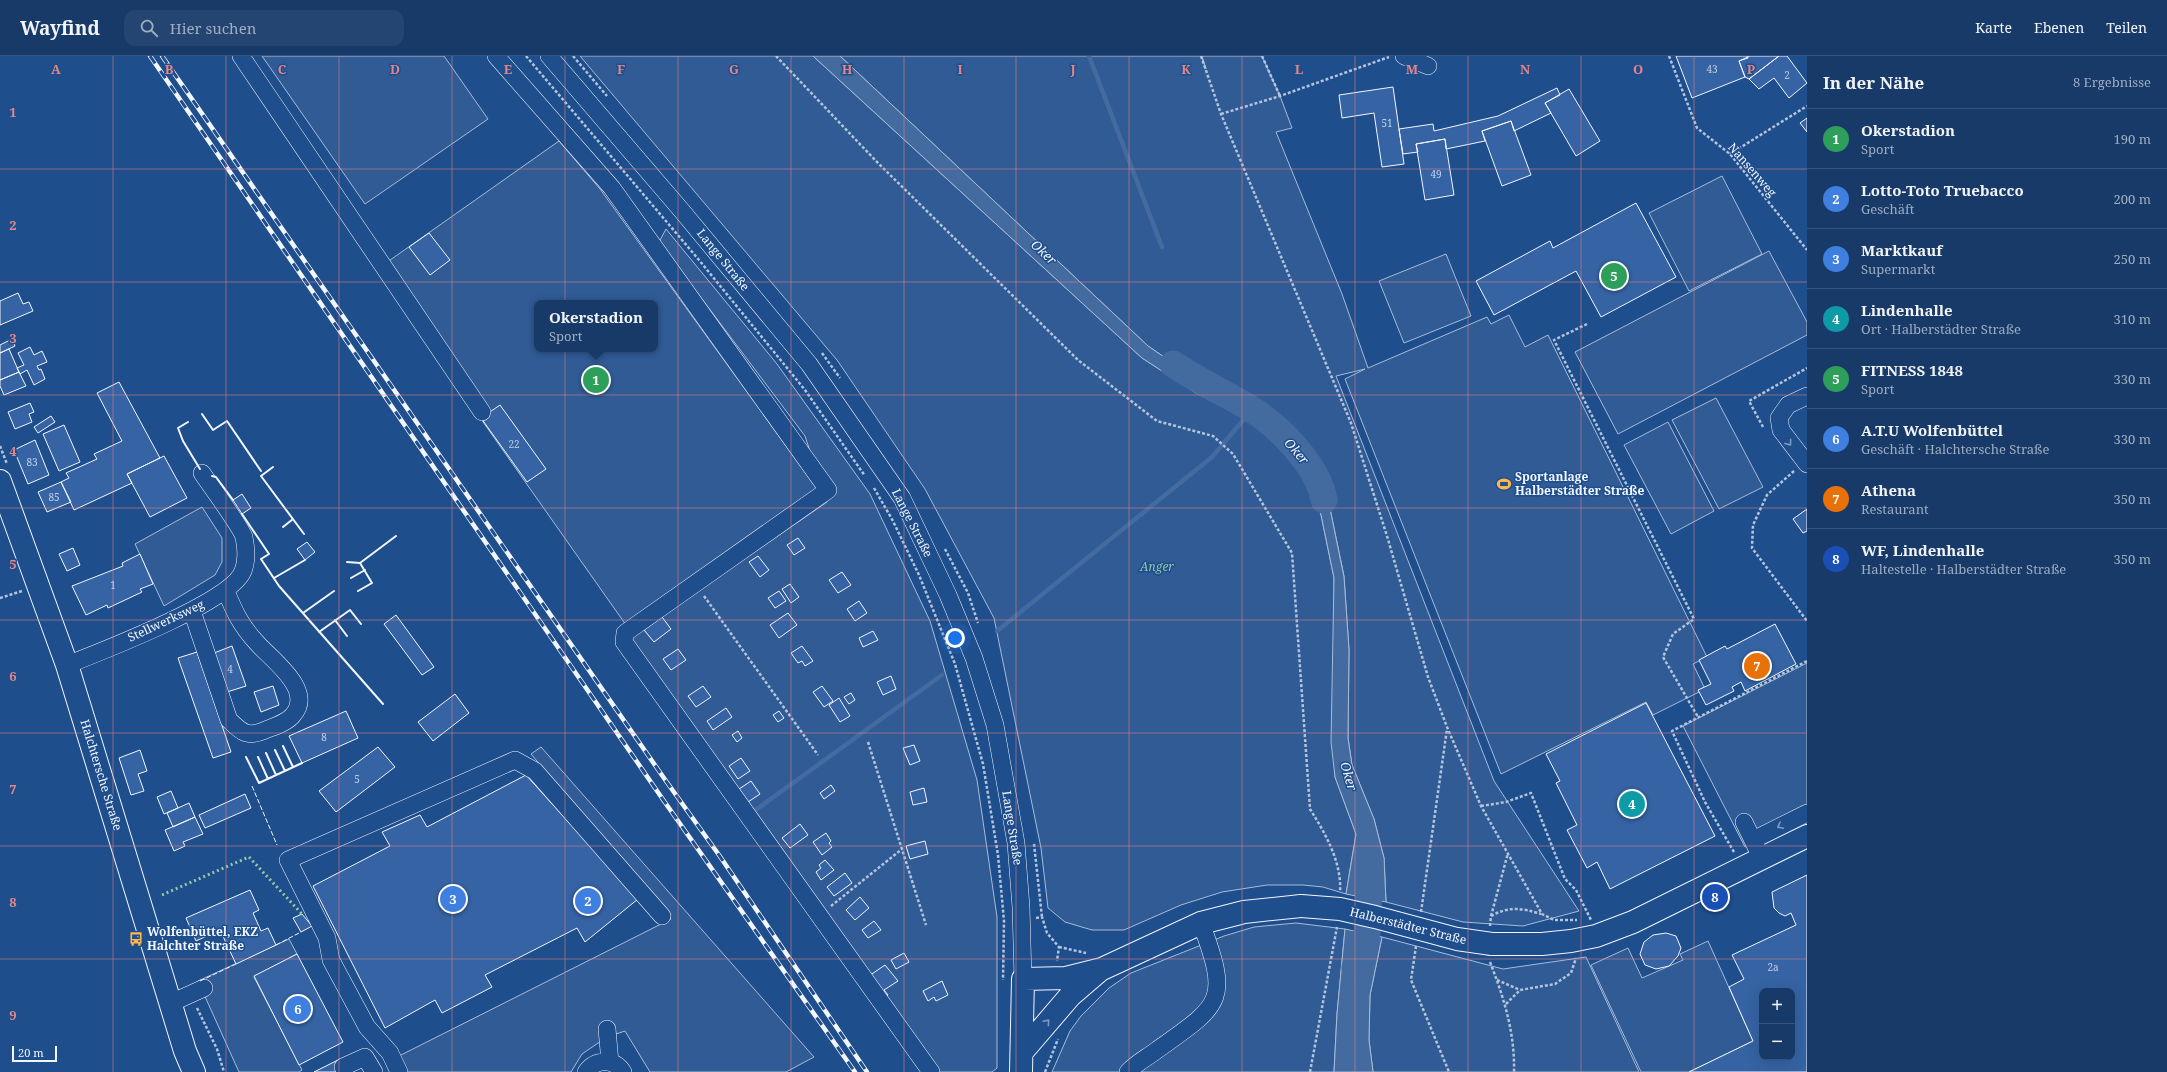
<!DOCTYPE html>
<html lang="de">
<meta charset="utf-8">
<style>
:root{--surface:#173a69;--page:#244571;--text:#f1f3f6;--muted:#9eadc0;--line:#36547d;--accent:#ffb74d}
body{margin:0;font-family:"Noto Serif",serif;background:var(--page);color:var(--text)}
.controls{position:absolute;right:12px;bottom:12px;display:grid;overflow:hidden;border-radius:8px;box-shadow:0 4px 16px #0002}
.controls button{width:36px;height:36px;display:grid;place-items:center;padding:0;border:0;border-bottom:1px solid var(--line);background:var(--surface);color:var(--text);font:20px sans-serif}
.scale{position:absolute;left:12px;bottom:10px;width:45px;box-sizing:border-box;padding-left:4px;border:2px solid #f2f6ff;border-top:0;font-size:11px;line-height:14px;white-space:nowrap;color:#f2f6ff;-webkit-text-stroke:3px #1f4e8c;paint-order:stroke}
.you{position:absolute;left:955px;top:582px;width:14px;height:14px;margin:-10px;border:3px solid #fff;border-radius:50%;background:#1a73e8;box-shadow:0 0 0 6px #1a73e833}
.badge{display:grid;place-items:center;width:26px;height:26px;border-radius:50%;background:var(--accent);color:#fff;font-size:13px;font-weight:700}
.pin{position:absolute;translate:-50% -50%;border:2px solid #fff;box-shadow:0 1px 4px #0006}
.popup{position:absolute;left:534px;top:244px;width:124px;height:52px;box-sizing:border-box;display:grid;place-content:center;border-radius:8px;background:var(--surface);filter:drop-shadow(0 1px 3px #0005);font-size:13px;white-space:nowrap;color:var(--muted)}
.popup b{font-size:15px;color:var(--text)}
.popup::after{content:'';position:absolute;left:50%;top:100%;margin-left:-8px;border:8px solid transparent;border-top-color:var(--surface)}
.list{margin:0;padding:0;list-style:none}
h2{display:flex;justify-content:space-between;align-items:center;height:52px;margin:0;padding:0 16px;font-size:17px}
h2 small{font-size:13px;font-weight:400;color:var(--muted)}
.list li{display:grid;grid-template-columns:26px 1fr auto;gap:12px;align-items:center;box-sizing:border-box;height:60px;padding:0 16px;border-top:1px solid var(--line)}
.list b{display:block;font-size:15px;white-space:nowrap}
.list p{margin:0;font-size:13px;white-space:nowrap;color:var(--muted)}
.list em{font-size:13px;font-style:normal;color:var(--muted)}
.icon{flex:none;width:22px;height:22px;fill:none;stroke:currentColor;stroke-width:2;stroke-linecap:round;stroke-linejoin:round}
.map{position:relative;flex:none;width:1807px;height:1016px;overflow:hidden}
header{display:flex;align-items:center;gap:24px;box-sizing:border-box;height:56px;padding:0 20px;background:var(--surface);border-bottom:1px solid var(--line)}
header strong{font-size:19px}
nav{display:flex;gap:22px;margin-inline-start:auto;font-size:14px}
.search{width:280px;height:36px;background:var(--page);display:flex;align-items:center;gap:10px;box-sizing:border-box;padding:0 14px;border-radius:12px;color:var(--muted);font-size:15px}
main{display:flex}
aside{flex:1;background:var(--surface)}
.map>svg:first-child{display:block}
</style>
<header>
<strong>Wayfind</strong>
<div class="search"><svg class="icon" aria-label="search" viewBox="0 0 24 24"><circle cx="10" cy="10" r="6"/><path d="M15 15l6 6"/></svg>Hier suchen</div>
<nav><a>Karte</a><a>Ebenen</a><a>Teilen</a></nav>
</header>
<main>
<div class="map">
<svg width="1807" height="1016" viewBox="0 0 1807 1016">
<rect width="100%" height="100%" fill="#1f4e8c"/>
<path fill="#305b95" stroke="#a8bbd7" fill-rule="evenodd" d="M262 0H444L488 63 365 148Z
M580 0H813L1142 302 1196 337 1245 362 1278 387 1304 415 1318 444 1334 522 1335 721 1356 778 1346 838 1323 831 1303 829H1267L1222 836 1181 849 1124 874H1092L1065 866 1048 852 1041 792 994 562 925 433 837 304Z
M840 0H1201L1206 13 1202 0H1262L1280 40 1292 72 1276 76 1342 238 1368 312 1487 261 1491 268 1509 259 1525 291 1548 279 1707 601 1693 608 1705 633 1653 659 1646 646 1501 718 1345 323 1365 313 1336 320 1494 725 1579 855 1523 870 1463 866 1386 846 1384 802 1374 763 1352 709 1348 682 1349 594 1344 520 1328 443 1255 356 1205 329 1148 290Z
M559 85 600 133 818 434 626 569 376 214ZM537 247H655V293H537Z
M1722 120 1762 198 1689 235 1649 157Z
M666 173 777 308 870 438 930 565 977 724 997 861V1012L992 1016H931L624 586 827 446 805 380 659 186Z
M1769 195 1807 266V279L1618 378 1575 296Z
M1446 198 1471 260 1404 287 1379 225Z
M1716 342 1763 431 1719 453 1672 364Z
M1668 366 1714 455 1671 478 1624 389Z
M202 451 222 482V506L215 519 164 550 135 488Z
M1807 607V759L1745 791 1683 670Z
M541 691 814 1001 786 1016H650L625 975 607 981 582 998 571 1016H407L399 1000 671 863 531 698Z
M1296 867 1345 873 1337 958 1334 1016H1052L1070 975 1081 960 1109 932 1131 917 1224 880 1254 871Z
M1382 881 1503 913 1586 901 1639 1016H1373L1369 984 1370 939Z
M289 883 297 898 254 921 302 1014 299 1016H239L198 925Z
M1708 885 1753 985 1689 1016H1641L1591 909 1628 892 1642 922 1683 904 1680 898Z"/>
<path fill="#446ba0" stroke="#a8bbd7" d="M813 0H840L1148 290 1205 329 1255 356 1314 414 1328 443 1344 521 1349 594 1348 682 1352 709 1374 763 1384 802 1386 846 1346 838 1356 778 1335 721 1331 686 1334 522 1318 444 1304 415 1278 387 1245 362 1196 337 1142 302Z
M1345 873 1382 881 1370 939 1369 984 1373 1016H1334L1337 958Z"/>
<g fill="none" stroke-linecap="round" stroke-linejoin="round">
<path stroke="#446ba0" stroke-width="4.5" d="M1089 0 1162 191
M997 575 1212 401 1245 362 1249 352
M757 753 942 619"/>
<path stroke="#446ba0" stroke-width="27" d="M1173 308C1197 324 1223 336 1248 351 1278 369 1318 409 1324 444
M1355 912 1367 877 1370 806"/>
</g>
<path fill="#3563a3" stroke="#f2f6ff" fill-rule="evenodd" d="M1676 0H1747L1748 2 1739 5 1745 21 1692 42Z
M1750 0H1779L1749 23 1745 21 1739 5Z
M1779 0H1787L1807 27 1789 42 1774 22 1759 33 1749 23Z
M1393 31 1404 108 1382 111 1374 57 1342 62 1339 39Z
M1557 32 1560 39 1545 47 1551 57 1514 75 1511 65 1482 75 1485 85 1446 93 1445 83 1416 88 1418 96 1403 98 1399 73 1433 68 1434 75 1498 60Z
M1569 33 1600 85 1576 100 1545 47Z
M1807 62V76L1800 67Z
M1511 65 1531 119 1502 130 1482 75Z
M1445 83 1454 139 1425 144 1416 88Z
M1636 147 1676 221 1601 261 1576 215 1494 259 1476 225 1550 185 1553 192Z
M429 177 450 204 430 219 409 191Z
M18 237 23 248 29 246 33 255 0 269V245Z
M12 283 15 290 0 297V289Z
M30 291 34 299 42 295 47 306 37 310 39 314 41 313 45 323 34 329 27 314 20 318 17 312 24 309 18 297Z
M9 293 19 316 0 324V297Z
M19 316 26 330 4 339 0 330V324Z
M119 326 160 402 127 418 132 427 74 454 61 426 69 422 66 417 97 403 94 398 122 385 97 337Z
M30 347 34 356 29 358 32 366 15 373 8 356Z
M500 349 546 413 527 426 481 362Z
M51 360 55 366 38 377 34 371Z
M64 369 80 406 59 415 43 378Z
M35 384 49 419 28 428 14 394Z
M164 400 187 442 150 461 127 418Z
M61 426 71 446 47 456 38 436Z
M242 438 251 452 242 458 233 444Z
M1807 453V475L1803 477 1793 463Z
M798 482 805 492 794 499 787 489Z
M307 486 315 496 305 504 297 493Z
M73 492 80 509 67 515 59 498Z
M140 498 153 528 140 533 142 536 108 552 107 549 86 559 72 530 123 510 122 507Z
M758 500 769 514 760 521 749 506Z
M842 516 851 529 838 537 829 524Z
M790 528 799 541 791 547 782 533Z
M779 535 786 545 775 552 768 542Z
M859 545 867 557 855 565 847 553Z
M788 557 797 569 779 582 770 569Z
M396 559 434 611 422 619 384 568Z
M662 561 671 573 654 586 644 574Z
M1775 568 1796 608 1745 635 1741 626 1732 631 1734 635 1706 649 1698 634 1711 628 1699 604 1725 590 1727 593Z
M873 575 878 584 863 591 859 582Z
M232 590 246 630 227 636 214 597Z
M802 590 813 605 805 610 802 605 798 607 791 597Z
M678 593 686 604 671 614 663 603Z
M197 596 231 696 213 702 178 602Z
M891 620 896 633 883 639 877 626Z
M273 630 279 649 261 656 254 636Z
M703 630 711 641 696 651 688 640Z
M822 630 833 645 824 651 813 636Z
M851 637 855 644 849 648 844 641Z
M455 638 469 657 433 685 418 666Z
M839 642 850 660 840 666 829 649Z
M1646 647 1715 780 1610 833 1597 806 1587 812 1567 774 1577 769 1556 727 1560 725 1546 698Z
M726 652 732 661 713 674 707 665Z
M346 655 358 682 302 707 289 680Z
M779 655 784 662 778 666 773 659Z
M738 675 742 682 737 686 732 679Z
M914 689 920 705 910 709 903 692Z
M378 691 395 711 336 756 319 735Z
M140 694 147 715 138 718 144 735 131 739 119 702Z
M741 702 750 715 738 723 729 710Z
M526 719 638 843 585 886 577 872 485 919 492 931 442 957 435 944 385 972 313 830 390 790 382 776 420 759 427 771Z
M751 725 760 738 748 746 739 733Z
M831 729 835 735 824 743 820 737Z
M924 732 927 746 913 749 910 736Z
M171 735 178 752 164 758 157 741Z
M245 738 251 752 205 772 199 759Z
M189 747 195 761 173 771 167 757Z
M195 761 203 778 183 786 185 790 174 795 165 774Z
M800 768 808 779 790 792 782 782Z
M826 777 831 785 829 787 832 791 822 799 813 786Z
M925 785 928 798 910 803 906 790Z
M825 804 834 814 821 824 816 816 821 812 819 809Z
M845 817 852 827 834 840 827 831Z
M1807 819V1016H1689L1753 985 1729 931 1744 923 1732 899 1796 869 1791 857 1785 860 1779 857 1774 852 1772 836ZM1762 935H1792V1001H1762Z
M250 834 259 854 253 857 261 875 268 872 276 889 236 908 220 874 196 885 186 862Z
M860 841 869 852 855 864 846 854Z
M302 858 312 870 301 876 293 862Z
M874 865 881 874 868 882 862 874Z
M1666 877 1676 880 1681 892 1678 900 1669 910 1656 913 1645 909 1640 898 1644 886 1653 879Z
M904 897 909 906 896 913 891 904Z
M297 898 343 986 299 1009 254 920Z
M885 909 898 925 884 934 888 939 882 944 866 922Z
M942 925 948 939 936 945 934 941 928 945 923 935Z
M340 1003 346 1016H314Z"/>
<g fill="none" stroke-linecap="round" stroke-linejoin="round">
<defs>
<path id="minor" d="M241 0 482 356
M496 0 612 132 828 434 625 577 624 586 931 1016
M549 0 682 155 809 308 902 442 948 539 974 602 995 669 1016 787 1021 851 1023 923
M1404 0 1428 10
M1807 340 1788 349 1779 362 1781 374 1807 408
M192 555 229 664C241 675 246 682 263 675 272 671 287 667 293 659 315 634 271 603 257 587 241 570 234 555 226 535
M67 609C102 595 231 546 243 515 247 505 246 491 244 481 241 471 210 429 202 417
M1744 766 1758 795
M1753 784 1807 757
M171 947 204 932
M607 973 610 1006
M343 1011 365 1001 374 1016
M399 1016 390 997 367 971 331 904 327 882 288 804 515 704 535 715 662 860
M586 1016C595 1003 614 1002 623 1016
M1128 1016C1136 1007 1148 1001 1157 994 1222 948 1230 945 1201 867"/>
<path id="major" d="M0 425 67 609 185 995 194 1016
M1492 888H1542L1571 885 1596 880 1633 866 1807 780
M1022 996 1070 940 1098 916
M1021 1016 1023 923 1066 922 1102 913 1201 867 1244 856 1301 850"/>
</defs>
<use href="#minor" stroke="#f2f6ff" stroke-width="18"/>
<use href="#major" stroke="#f2f6ff" stroke-width="24"/>
<path stroke="#b3c4dc" stroke-width="2.5" stroke-dasharray="3 2" stroke-linecap="butt" d="M526 0 699 204 805 334 865 420
M573 0 607 40
M776 0 877 106 1078 304 1157 365 1213 380 1233 398 1292 497 1310 753C1325 777 1342 806 1340 836
M1201 0 1221 58 1351 367 1387 480 1428 621 1447 671 1481 750 1542 858 1554 864H1577
M1262 0 1280 40
M1669 0 1697 72 1730 98 1807 194
M1221 58 1280 40 1389 1
M1730 98 1807 50
M1587 268 1554 284 1694 563 1673 578 1663 601 1698 661
M822 297 840 322
M1763 371 1749 345 1807 312
M0 390 7 408
M1794 415 1767 439 1753 469 1752 492 1807 565
M874 432 893 465 919 519 955 608 983 708 998 799 1004 865 1003 924
M945 493 968 537 978 567
M704 540 818 699
M0 542 22 535
M868 686 926 869
M1481 750 1506 746 1531 737 1565 823 1576 834 1591 864
M1034 788 1042 861
M1734 796 1705 746 1672 675 1807 605
M831 850 902 793
M1421 856 1447 673
M1491 860C1509 850 1522 852 1541 858
M1036 862 1042 861 1047 877 1059 891 1057 905
M1490 870 1491 860 1508 797
M1416 890 1411 924 1449 1016
M1059 891 1086 897
M1490 906C1504 942 1515 977 1514 1016
M1497 924 1520 934
M1506 948 1520 934 1555 928 1571 917 1576 902
M197 952 217 993 224 1016
M1045 1016 1058 983
M1310 1016 1337 871"/>
<use href="#minor" stroke="#1f4e8c" stroke-width="17"/>
<use href="#major" stroke="#1f4e8c" stroke-width="22"/>
<defs>
<path id="rail" d="M150 0 664 745 855 1016
M162 0 666 725 719 799 867 1016"/>
</defs>
<use href="#rail" stroke="#f2f6ff" stroke-width="4.5"/>
<use href="#rail" stroke="#1f4e8c" stroke-width="3" stroke-dasharray="9" stroke-linecap="butt"/>
<defs>
<path id="major-bridge" d="M1301 850 1340 853 1375 861 1457 883 1492 888"/>
</defs>
<use href="#major-bridge" stroke="#f2f6ff" stroke-width="24" stroke-linecap="butt"/>
<use href="#major-bridge" stroke="#1f4e8c" stroke-width="22"/>
<path stroke="#97c8a6" stroke-width="3" stroke-dasharray="2 3" stroke-linecap="butt" d="M162 839 249 801 302 858"/>
<path stroke="#f2f6ff" stroke-width="1" stroke-dasharray="5 2" stroke-linecap="butt" d="M252 730 277 789
M276 889 301 876
M200 925 236 908"/>
<path stroke="#f2f6ff" stroke-width="2" d="M202 358 213 374 227 365 261 415
M188 366 178 372 183 385 200 413
M273 411 261 420 304 478
M212 420 216 421 233 444
M242 458 269 498 261 503 279 530 383 648
M283 471 293 463
M347 506 360 507 396 480
M274 522 305 504
M351 522 365 514
M358 535 372 527 360 507
M303 557 334 535
M335 564 347 580
M319 576 350 554 361 568
M283 690 293 711
M275 694 285 715
M266 697 276 719
M246 701 259 727 302 707
M258 701 268 723"/>
</g>
<defs><path id="oneway-chevron" d="M-2-3.5L2.5 0L-2 3.5" fill="none" stroke-width="1.6" stroke-linecap="round" stroke-linejoin="round"/></defs>
<g stroke="#7e9ac0">
<use href="#oneway-chevron" transform="translate(1789 387) rotate(54)"/>
<use href="#oneway-chevron" transform="translate(1780 770) rotate(153)"/>
<use href="#oneway-chevron" transform="translate(1047 966) rotate(-49)"/>
</g>
<path fill="none" stroke="#e38589" stroke-width="1" stroke-opacity="0.55" d="M113 0V1016M226 0V1016M339 0V1016M452 0V1016M565 0V1016M678 0V1016M791 0V1016M904 0V1016M1016 0V1016M1129 0V1016M1242 0V1016M1355 0V1016M1468 0V1016M1581 0V1016M1694 0V1016M0 113H1807M0 226H1807M0 339H1807M0 452H1807M0 564H1807M0 677H1807M0 790H1807M0 903H1807"/>
<defs>
<symbol id="stadium-bare" viewBox="-9 -9 18 18"><path d="M0-5a6.5 5 0 1 0 0 10a6.5 5 0 1 0 0-10ZM-3.5-1.8h7v3.6h-7Z" fill="#ffb74d" stroke="#1f4e8c" stroke-width="2.5" paint-order="stroke"/></symbol>
<symbol id="bus-bare" viewBox="-9 -9 18 18"><path d="M-5-6H5V4H4V6H2V4H-2V6H-4V4H-5ZM-3.5-4V0h7V-4ZM-3.5 1.2v1.5H-2V1.2ZM2 1.2v1.5H3.5V1.2Z" fill="#ffb74d" stroke="#1f4e8c" stroke-width="2.5" paint-order="stroke"/></symbol>
</defs>
<g fill-rule="evenodd">
<use href="#stadium-bare" x="1494" y="418" width="20" height="20"/>
<use href="#bus-bare" x="126" y="873" width="20" height="20"/>
</g>
<g text-anchor="middle" stroke-width="3" stroke-linejoin="round" paint-order="stroke">
<g font-size="10" fill="#c3d1e8">
<text x="1712" y="17">43</text>
<text x="1787" y="23">2</text>
<text x="1387" y="71">51</text>
<text x="1436" y="122">49</text>
<text x="514" y="392">22</text>
<text x="32" y="410">83</text>
<text x="54" y="445">85</text>
<text x="113" y="533">1</text>
<text x="230" y="617">4</text>
<text x="324" y="685">8</text>
<text x="357" y="727">5</text>
<text x="1773" y="915">2a</text>
</g>
<g font-size="12" fill="#f2f6ff" stroke="#1f4e8c">
<text transform="translate(1752 114) rotate(49)" y="4">Nansenweg</text>
<text transform="translate(723 204) rotate(51)" y="4">Lange Straße</text>
<text transform="translate(912 467) rotate(63)" y="4">Lange Straße</text>
<text transform="translate(166 565) rotate(-25)" y="4">Stellwerksweg</text>
<text transform="translate(101 719) rotate(73)" y="4">Halchtersche Straße</text>
<text transform="translate(1012 772) rotate(81)" y="4">Lange Straße</text>
<text transform="translate(1408 870) rotate(14)" y="4">Halberstädter Straße</text>
</g>
<g font-size="12" font-weight="bold" fill="#f2f6ff" stroke="#1f4e8c" text-anchor="start">
<text x="1515" y="425">Sportanlage<tspan x="1515" dy="14">Halberstädter Straße</tspan></text>
<text x="147" y="880">Wolfenbüttel, EKZ<tspan x="147" dy="14">Halchter Straße</tspan></text>
</g>
<g font-size="12" font-style="italic" fill="#97c8a6" stroke="#1f4e8c">
<text x="1157" y="515">Anger</text>
</g>
<g font-size="13" font-style="italic" fill="#f2f6ff" stroke="#1f4e8c">
<text transform="translate(1044 196) rotate(43)" y="5">Oker</text>
<text transform="translate(1297 395) rotate(49)" y="5">Oker</text>
<text transform="translate(1349 720) rotate(73)" y="5">Oker</text>
</g>
</g>
<g font-size="13" text-anchor="middle" font-weight="bold" fill="#e38589" stroke="#1f4e8c" stroke-width="3" stroke-linejoin="round" paint-order="stroke">
<text x="56" y="18">A</text>
<text x="169" y="18">B</text>
<text x="282" y="18">C</text>
<text x="395" y="18">D</text>
<text x="508" y="18">E</text>
<text x="621" y="18">F</text>
<text x="734" y="18">G</text>
<text x="847" y="18">H</text>
<text x="960" y="18">I</text>
<text x="1073" y="18">J</text>
<text x="1186" y="18">K</text>
<text x="1299" y="18">L</text>
<text x="1412" y="18">M</text>
<text x="1525" y="18">N</text>
<text x="1638" y="18">O</text>
<text x="1751" y="18">P</text>
<text x="13" y="61">1</text>
<text x="13" y="174">2</text>
<text x="13" y="287">3</text>
<text x="13" y="400">4</text>
<text x="13" y="513">5</text>
<text x="13" y="625">6</text>
<text x="13" y="738">7</text>
<text x="13" y="851">8</text>
<text x="13" y="964">9</text>
</g>
</svg>
<div class="controls">
<button>+</button>
<button>−</button>
</div>
<div class="scale">20 m</div>
<div class="you"></div>
<div class="pin badge" style="left:596px;top:324px;background:#2e9e5b">1</div>
<div class="popup"><b>Okerstadion</b>Sport</div>
<div class="pin badge" style="left:588px;top:845px;background:#3f7fe0">2</div>
<div class="pin badge" style="left:453px;top:843px;background:#3f7fe0">3</div>
<div class="pin badge" style="left:1632px;top:748px;background:#0f9aa8">4</div>
<div class="pin badge" style="left:1614px;top:220px;background:#2e9e5b">5</div>
<div class="pin badge" style="left:298px;top:953px;background:#3f7fe0">6</div>
<div class="pin badge" style="left:1757px;top:610px;background:#e8710a">7</div>
<div class="pin badge" style="left:1715px;top:841px;background:#1a4fb4">8</div>
</div>
<aside>
<h2>In der Nähe<small>8 Ergebnisse</small></h2>
<ul class="list">
<li><span class="badge" style="background:#2e9e5b">1</span><div><b>Okerstadion</b><p>Sport</p></div><em>190 m</em></li>
<li><span class="badge" style="background:#3f7fe0">2</span><div><b>Lotto-Toto Truebacco</b><p>Geschäft</p></div><em>200 m</em></li>
<li><span class="badge" style="background:#3f7fe0">3</span><div><b>Marktkauf</b><p>Supermarkt</p></div><em>250 m</em></li>
<li><span class="badge" style="background:#0f9aa8">4</span><div><b>Lindenhalle</b><p>Ort · Halberstädter Straße</p></div><em>310 m</em></li>
<li><span class="badge" style="background:#2e9e5b">5</span><div><b>FITNESS 1848</b><p>Sport</p></div><em>330 m</em></li>
<li><span class="badge" style="background:#3f7fe0">6</span><div><b>A.T.U Wolfenbüttel</b><p>Geschäft · Halchtersche Straße</p></div><em>330 m</em></li>
<li><span class="badge" style="background:#e8710a">7</span><div><b>Athena</b><p>Restaurant</p></div><em>350 m</em></li>
<li><span class="badge" style="background:#1a4fb4">8</span><div><b>WF, Lindenhalle</b><p>Haltestelle · Halberstädter Straße</p></div><em>350 m</em></li>
</ul>
</aside>
</main>
